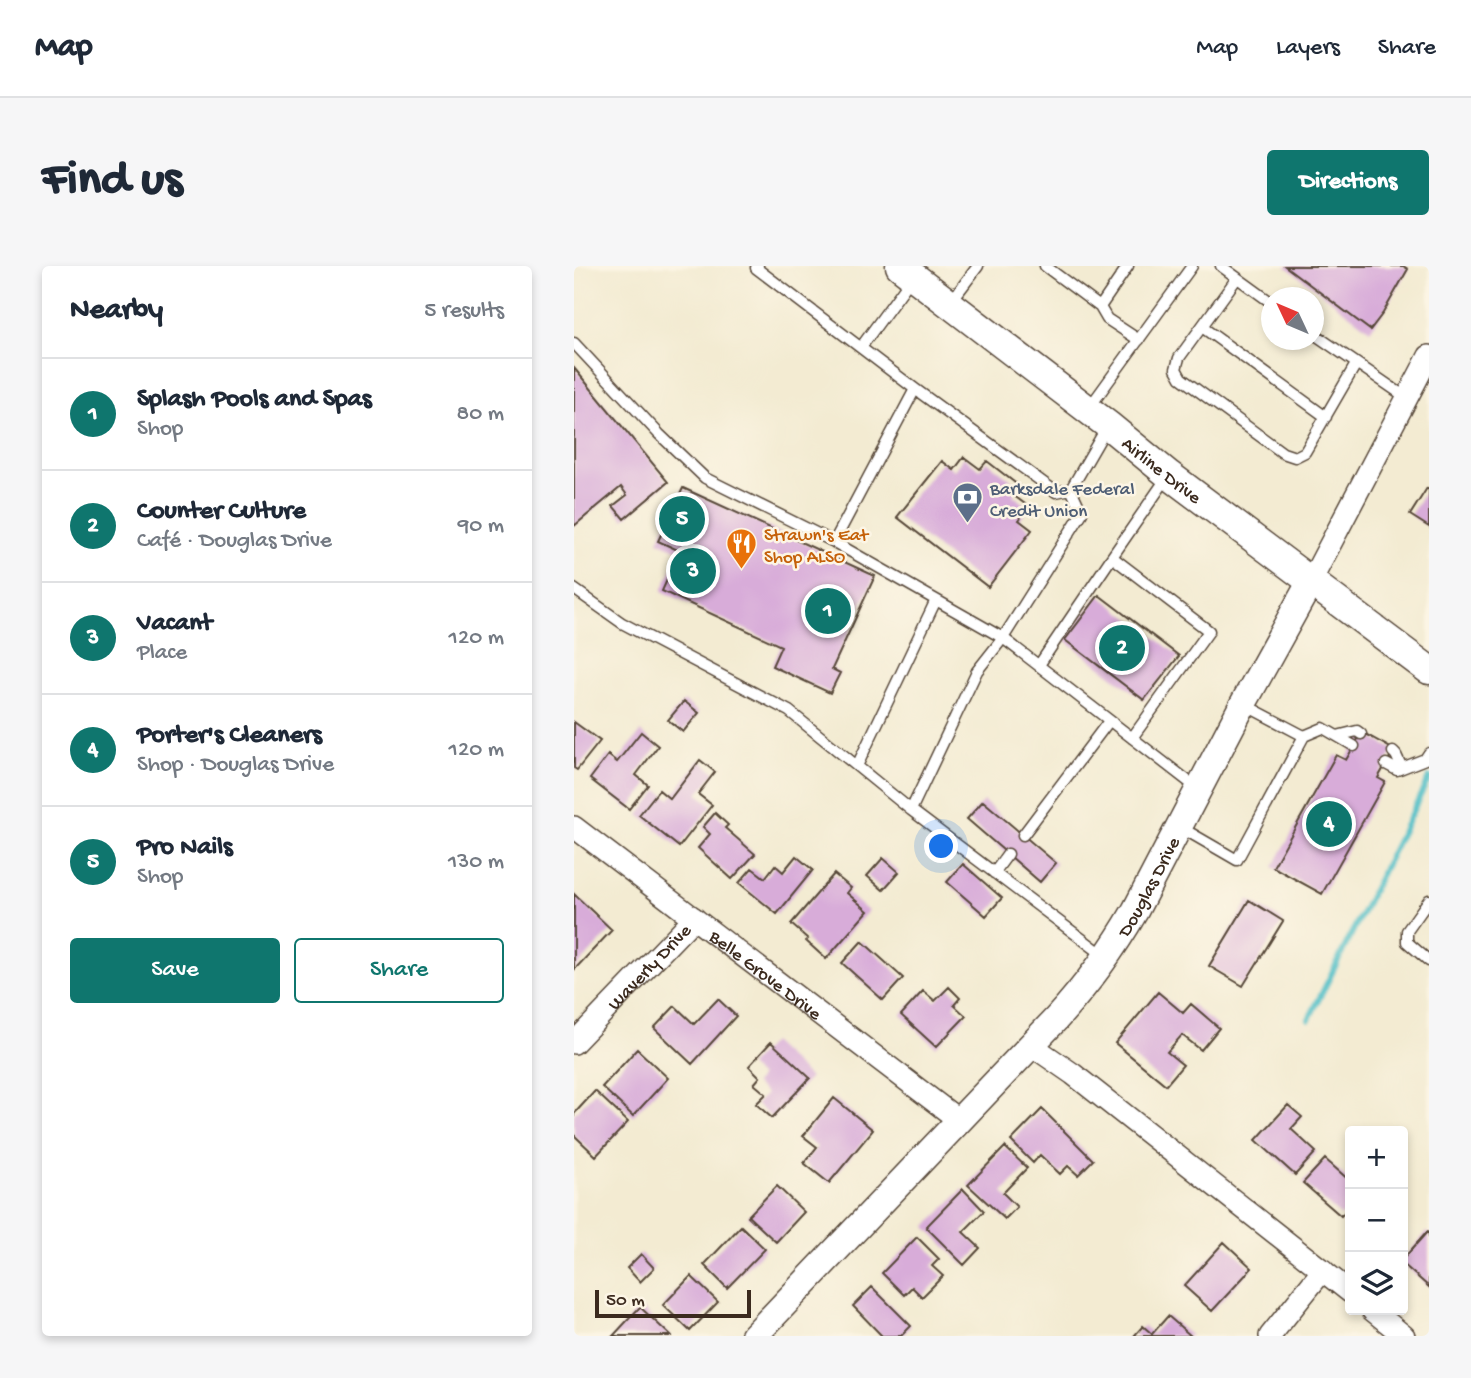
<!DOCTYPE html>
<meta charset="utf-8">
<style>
:root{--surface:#fff;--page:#f6f6f7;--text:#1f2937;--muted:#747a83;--line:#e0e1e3;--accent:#0f766e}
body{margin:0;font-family:"Gochi Hand",sans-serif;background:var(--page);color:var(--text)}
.controls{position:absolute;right:21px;bottom:21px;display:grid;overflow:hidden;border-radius:7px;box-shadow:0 4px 10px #0003}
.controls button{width:63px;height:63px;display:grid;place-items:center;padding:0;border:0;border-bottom:2px solid var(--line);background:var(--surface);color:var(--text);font:35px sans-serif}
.compass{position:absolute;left:687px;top:21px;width:63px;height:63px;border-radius:50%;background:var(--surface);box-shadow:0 4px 10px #0003;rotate:314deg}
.scale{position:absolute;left:21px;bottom:18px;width:156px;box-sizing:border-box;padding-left:7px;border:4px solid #3b2a1e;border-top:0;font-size:19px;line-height:24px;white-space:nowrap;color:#3b2a1e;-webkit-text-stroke:5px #fcf5e5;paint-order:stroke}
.you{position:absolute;left:368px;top:581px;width:24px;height:24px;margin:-18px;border:5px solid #fff;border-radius:50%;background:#1a73e8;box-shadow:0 0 0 10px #1a73e833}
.badge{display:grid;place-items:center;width:46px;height:46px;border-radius:50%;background:var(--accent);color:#fff;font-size:23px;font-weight:700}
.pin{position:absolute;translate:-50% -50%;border:4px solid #fff;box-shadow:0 2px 7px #0006}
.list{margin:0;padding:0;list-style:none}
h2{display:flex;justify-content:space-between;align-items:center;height:91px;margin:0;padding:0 28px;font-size:30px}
h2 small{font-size:23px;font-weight:400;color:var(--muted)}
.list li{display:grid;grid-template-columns:46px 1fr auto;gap:21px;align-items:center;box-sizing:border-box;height:112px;padding:0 28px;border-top:2px solid var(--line)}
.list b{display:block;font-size:26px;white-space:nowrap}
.list p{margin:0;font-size:23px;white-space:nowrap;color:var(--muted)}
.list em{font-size:23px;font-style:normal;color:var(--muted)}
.actions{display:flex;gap:14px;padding:21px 28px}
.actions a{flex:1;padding:16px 0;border:2px solid var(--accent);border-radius:7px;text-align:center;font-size:24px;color:var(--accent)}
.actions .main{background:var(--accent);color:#fff}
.icon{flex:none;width:38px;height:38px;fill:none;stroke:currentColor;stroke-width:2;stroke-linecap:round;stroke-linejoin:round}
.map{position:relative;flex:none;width:855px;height:1070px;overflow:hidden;border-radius:7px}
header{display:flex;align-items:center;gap:42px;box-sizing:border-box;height:98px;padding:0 35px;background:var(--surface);border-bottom:2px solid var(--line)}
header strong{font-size:33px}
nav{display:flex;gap:38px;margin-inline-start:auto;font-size:24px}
.intro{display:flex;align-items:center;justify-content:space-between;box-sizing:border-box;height:168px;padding:0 42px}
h1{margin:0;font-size:49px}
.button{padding:18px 32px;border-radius:7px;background:var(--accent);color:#fff;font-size:24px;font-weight:700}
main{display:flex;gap:42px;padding:0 42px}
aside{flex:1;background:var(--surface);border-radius:7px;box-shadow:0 4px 10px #0003}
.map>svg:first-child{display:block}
</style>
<header>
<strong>Map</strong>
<nav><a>Map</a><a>Layers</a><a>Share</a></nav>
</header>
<div class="intro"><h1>Find us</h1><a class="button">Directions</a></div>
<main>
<aside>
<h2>Nearby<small>5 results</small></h2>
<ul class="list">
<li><span class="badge">1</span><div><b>Splash Pools and Spas</b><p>Shop</p></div><em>80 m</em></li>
<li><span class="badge">2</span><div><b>Counter Culture</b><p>Café · Douglas Drive</p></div><em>90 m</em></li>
<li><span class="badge">3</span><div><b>Vacant</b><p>Place</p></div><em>120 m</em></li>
<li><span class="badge">4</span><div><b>Porter's Cleaners</b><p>Shop · Douglas Drive</p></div><em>120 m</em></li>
<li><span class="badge">5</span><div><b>Pro Nails</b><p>Shop</p></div><em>130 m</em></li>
</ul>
<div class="actions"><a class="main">Save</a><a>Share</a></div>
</aside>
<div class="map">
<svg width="855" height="1070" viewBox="0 0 855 1070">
<rect width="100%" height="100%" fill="#fcf5e5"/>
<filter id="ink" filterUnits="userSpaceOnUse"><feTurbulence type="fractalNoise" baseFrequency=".0143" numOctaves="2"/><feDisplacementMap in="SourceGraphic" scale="14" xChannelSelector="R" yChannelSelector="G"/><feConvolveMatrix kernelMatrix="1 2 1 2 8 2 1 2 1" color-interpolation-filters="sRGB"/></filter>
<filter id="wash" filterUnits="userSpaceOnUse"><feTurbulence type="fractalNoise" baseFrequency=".00686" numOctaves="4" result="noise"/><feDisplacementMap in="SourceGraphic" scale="28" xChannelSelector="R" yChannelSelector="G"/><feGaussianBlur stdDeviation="1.57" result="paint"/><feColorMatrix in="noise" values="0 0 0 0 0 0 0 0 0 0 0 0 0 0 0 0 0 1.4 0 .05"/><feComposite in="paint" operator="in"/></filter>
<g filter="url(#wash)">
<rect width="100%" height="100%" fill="#f3ebd2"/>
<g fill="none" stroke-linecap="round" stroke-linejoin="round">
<path stroke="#51bfc7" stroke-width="6" d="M735 753 855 512"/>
</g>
<g id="blocks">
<path fill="#d8acd9" d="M711 0H829L834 3 809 47 796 64Z
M0 102 94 216 50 253 39 240 53 229 47 221 0 260Z
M390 191 406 203 413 195 445 220 439 229 455 241 445 254 458 264 414 321 323 251 368 195 380 204Z
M109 222 301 310 258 403 266 407 256 427 198 400 207 380 88 325 106 285 84 275Z
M853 222 855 224V261L836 249Z
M525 329 605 390 570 434 491 374Z
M110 435 125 447 109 466 94 454Z
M0 456 26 475 3 504 0 502Z
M67 466 84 480 62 509 74 519 55 543 16 513 34 489 43 496Z
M788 466 820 484 804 512 811 516 748 628 699 601 762 489 772 494Z
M126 494 141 506 124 528 138 539 105 581 65 549 85 524 96 533Z
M409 535 482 597 466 616 393 553Z
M141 547 154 559 151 562 181 588 158 613 124 582 136 568 129 561Z
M222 590 239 604 203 648 165 617 178 602 191 612 201 599 209 606Z
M309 592 325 606 309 624 293 610Z
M389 598 428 632 412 650 373 616Z
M260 608 277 622 273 627 294 645 252 693 232 675 234 673 217 658Z
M0 628 38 664 0 704Z
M675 634 709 655 669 720 635 700Z
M288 675 329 712 309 734 268 697Z
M375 721 386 732 380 739 392 750 362 781 327 749 349 725 361 735Z
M584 726 609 747 617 738 645 762 627 784 608 769 593 786 609 799 592 819 541 777Z
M144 733 162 750 118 798 80 762 101 740 120 758Z
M197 776 236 812 198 852 182 838 192 828 180 818 186 811 175 800Z
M63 783 94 812 59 850 28 821Z
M21 825 54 856 22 890 0 869V848Z
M260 832 299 864 255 917 230 897 243 881 229 870Z
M714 839 728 851 717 863 742 886 721 909 682 874Z
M468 843 519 894 504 909 494 900 486 908 466 889 459 897 437 875Z
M431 881 453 902 429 927 443 941 431 953 394 919Z
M751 893 776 915V940L767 950 729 917Z
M203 920 230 946 202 976 174 950Z
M389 923 410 945 389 966 406 982 390 999 352 961Z
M167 960 191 983 153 1022 130 999Z
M853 966 855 968V1021L829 998V993Z
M343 971 365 993 358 1000 369 1010 348 1031 338 1021 330 1029 308 1007Z
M650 976 678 1002 638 1045 610 1020Z
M67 988 80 1002 66 1016 53 1002Z
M117 1010 144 1036 116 1065 89 1039Z
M298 1021 337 1060 327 1070H308L279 1040Z
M66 1041 97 1070H39Z
M594 1050 617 1070H560L569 1060 578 1068Z"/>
</g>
</g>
<g filter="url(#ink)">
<use href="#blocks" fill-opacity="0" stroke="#574739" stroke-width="2"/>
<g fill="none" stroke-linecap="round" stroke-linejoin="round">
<defs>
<path id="service" d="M184 0 182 2 341 123 482 226 497 223 534 159
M471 0 526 41
M554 0 526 41 533 53 565 74
M647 0 698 37
M663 12 605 92 602 103 607 112 709 187 721 191 731 186 782 98
M376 37 404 0
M628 61 752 151
M740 68 833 132
M0 77 85 168 131 212 260 276 429 372 403 405 337 544
M287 81 339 10
M515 142 618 0
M497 223 508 247 429 372 623 522
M260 276 341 123
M538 291 635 365 558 472
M0 323 48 357 215 445 337 544 532 691
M465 399 538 291 594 210
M730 470 749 462 780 480
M763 470 783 465 787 468
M819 486 822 489 828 502
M812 498 823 504 851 493 855 487
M283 500 362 334
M606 561 663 594 730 470 669 438
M449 569 535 455
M420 607 434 588
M855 634 833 665V676L855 695"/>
<g id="minor">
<path d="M737 315 855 90"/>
<path id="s1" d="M0 561 386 855"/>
<path id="s2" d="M0 777 120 652"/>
<path d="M457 779 499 808 776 1026"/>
<path d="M798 1044 830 1070"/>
<path d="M696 1070 749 1004"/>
</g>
<g id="tertiary">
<path id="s3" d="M180 1070 482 753C513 719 538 685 561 645L669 438 737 315"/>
</g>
<g id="secondary">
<path id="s4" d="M326 0 534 159 595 209 855 404"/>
</g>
</defs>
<use href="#service" stroke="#574739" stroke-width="13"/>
<use href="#minor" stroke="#574739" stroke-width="24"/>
<use href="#tertiary" stroke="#574739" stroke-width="29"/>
<use href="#secondary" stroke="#574739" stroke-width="31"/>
<use href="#service" stroke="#fff" stroke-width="10"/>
<use href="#minor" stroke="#fff" stroke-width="21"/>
<use href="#tertiary" stroke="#fff" stroke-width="26"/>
<use href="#secondary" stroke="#fff" stroke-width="28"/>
</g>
</g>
<defs>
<symbol id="bank-pin" viewBox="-11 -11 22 30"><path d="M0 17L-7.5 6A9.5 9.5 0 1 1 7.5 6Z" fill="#5c6f8a" stroke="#fcf5e5"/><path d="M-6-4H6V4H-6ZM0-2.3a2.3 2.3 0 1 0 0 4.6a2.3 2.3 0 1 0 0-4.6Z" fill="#fff"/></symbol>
<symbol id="restaurant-pin" viewBox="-11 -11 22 30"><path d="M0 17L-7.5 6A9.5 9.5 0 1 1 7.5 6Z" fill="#e8710a" stroke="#fcf5e5"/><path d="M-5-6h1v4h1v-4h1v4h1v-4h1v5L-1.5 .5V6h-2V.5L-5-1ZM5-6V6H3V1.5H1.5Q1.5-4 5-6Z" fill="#fff"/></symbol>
</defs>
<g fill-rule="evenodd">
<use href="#bank-pin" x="376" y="214" width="35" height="47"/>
<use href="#restaurant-pin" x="150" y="260" width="35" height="47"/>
</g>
<g text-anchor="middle" stroke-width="5" stroke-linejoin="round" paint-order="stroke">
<g font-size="19" fill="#3b2a1e" stroke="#fcf5e5">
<text dy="7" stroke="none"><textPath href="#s4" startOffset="332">Airline Drive</textPath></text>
<text dy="7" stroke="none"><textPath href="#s3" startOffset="600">Douglas Drive</textPath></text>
<text dy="7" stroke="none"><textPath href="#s2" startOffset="107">Waverly Drive</textPath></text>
<text dy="7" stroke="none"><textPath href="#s1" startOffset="242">Belle Grove Drive</textPath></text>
</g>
<g font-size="19" fill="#4e5e75" stroke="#fcf5e5" text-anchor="start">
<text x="416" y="228">Barksdale Federal<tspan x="416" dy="22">Credit Union</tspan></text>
</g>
<g font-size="19" fill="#c56008" stroke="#fcf5e5" text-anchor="start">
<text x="190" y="274">Strawn's Eat<tspan x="190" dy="22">Shop ALSO</tspan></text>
</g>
</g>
</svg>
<div class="controls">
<button>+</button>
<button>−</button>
<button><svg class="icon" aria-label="layers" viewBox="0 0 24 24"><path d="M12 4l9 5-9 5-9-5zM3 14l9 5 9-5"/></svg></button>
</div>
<svg class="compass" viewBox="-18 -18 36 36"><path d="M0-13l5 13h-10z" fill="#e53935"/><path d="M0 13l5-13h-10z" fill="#747a83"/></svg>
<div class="scale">50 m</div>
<div class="you"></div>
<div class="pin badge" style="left:254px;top:345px">1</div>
<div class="pin badge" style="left:548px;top:382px">2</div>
<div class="pin badge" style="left:119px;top:305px">3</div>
<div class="pin badge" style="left:755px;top:558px">4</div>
<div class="pin badge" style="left:108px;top:253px">5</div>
</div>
</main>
